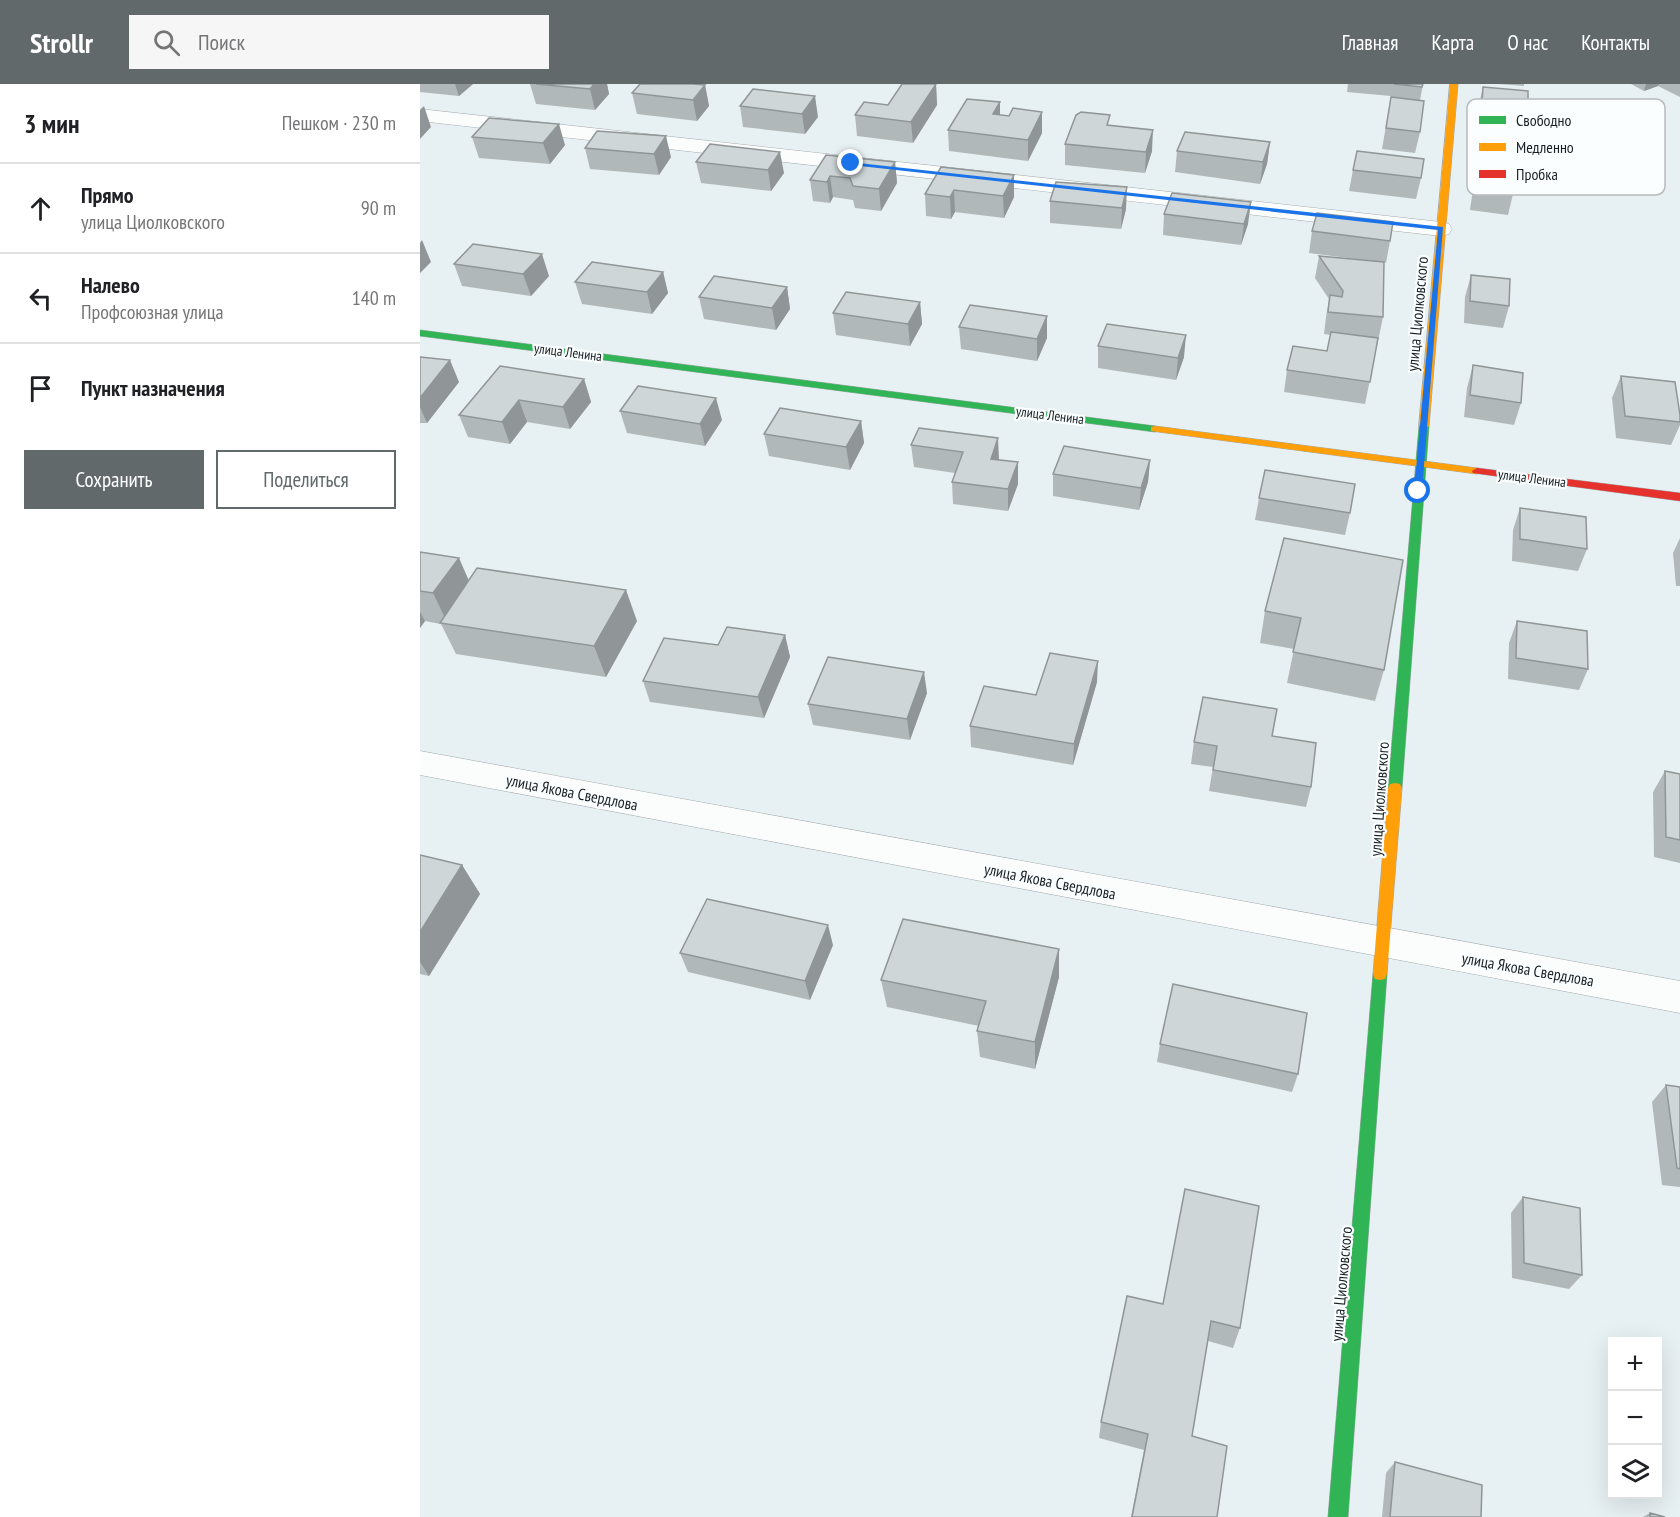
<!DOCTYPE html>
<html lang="ru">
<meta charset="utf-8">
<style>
:root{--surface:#fff;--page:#f6f6f6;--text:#202124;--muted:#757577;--line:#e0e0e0;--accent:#61696b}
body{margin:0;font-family:"PT Sans Narrow",sans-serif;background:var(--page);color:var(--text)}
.controls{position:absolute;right:18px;bottom:18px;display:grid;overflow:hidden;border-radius:0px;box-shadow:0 6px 24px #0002}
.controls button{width:54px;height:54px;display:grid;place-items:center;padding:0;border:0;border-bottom:2px solid var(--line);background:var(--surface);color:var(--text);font:30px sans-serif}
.stop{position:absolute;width:18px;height:18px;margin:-14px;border:4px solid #1a73e8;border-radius:50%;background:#fff}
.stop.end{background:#1a73e8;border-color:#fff;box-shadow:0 2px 6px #0008}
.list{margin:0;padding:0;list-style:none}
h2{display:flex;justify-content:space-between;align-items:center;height:78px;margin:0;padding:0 24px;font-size:26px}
h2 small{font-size:20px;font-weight:400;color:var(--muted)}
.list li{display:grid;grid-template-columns:39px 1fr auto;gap:18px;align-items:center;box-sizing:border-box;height:90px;padding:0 24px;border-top:2px solid var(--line)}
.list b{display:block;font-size:22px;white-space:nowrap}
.list p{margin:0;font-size:20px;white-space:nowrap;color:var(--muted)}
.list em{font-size:20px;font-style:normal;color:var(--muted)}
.actions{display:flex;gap:12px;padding:18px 24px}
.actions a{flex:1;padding:14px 0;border:2px solid var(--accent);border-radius:0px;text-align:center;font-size:21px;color:var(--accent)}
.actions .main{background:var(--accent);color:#fff}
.icon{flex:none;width:33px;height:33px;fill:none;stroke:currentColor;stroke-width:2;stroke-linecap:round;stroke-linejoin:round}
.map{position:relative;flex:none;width:1260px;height:1433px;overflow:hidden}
header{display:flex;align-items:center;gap:36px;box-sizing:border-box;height:84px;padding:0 30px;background:var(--accent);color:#fff}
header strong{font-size:28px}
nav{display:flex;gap:33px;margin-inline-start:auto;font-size:21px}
.search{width:420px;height:54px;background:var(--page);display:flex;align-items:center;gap:15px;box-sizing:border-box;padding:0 21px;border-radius:0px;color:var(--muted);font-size:22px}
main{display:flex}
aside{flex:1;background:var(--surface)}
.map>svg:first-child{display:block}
</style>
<header>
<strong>Strollr</strong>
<div class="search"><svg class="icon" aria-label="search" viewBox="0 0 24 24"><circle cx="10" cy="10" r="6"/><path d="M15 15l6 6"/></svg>Поиск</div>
<nav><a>Главная</a><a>Карта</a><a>О нас</a><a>Контакты</a></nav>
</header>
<main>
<aside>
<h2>3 мин<small>Пешком · 230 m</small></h2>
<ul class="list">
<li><svg class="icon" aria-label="ahead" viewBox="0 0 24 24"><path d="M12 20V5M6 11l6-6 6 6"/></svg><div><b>Прямо</b><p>улица Циолковского</p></div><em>90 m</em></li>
<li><svg class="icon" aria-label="left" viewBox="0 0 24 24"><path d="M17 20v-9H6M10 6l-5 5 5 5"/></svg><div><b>Налево</b><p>Профсоюзная улица</p></div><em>140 m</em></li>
<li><svg class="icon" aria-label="arrive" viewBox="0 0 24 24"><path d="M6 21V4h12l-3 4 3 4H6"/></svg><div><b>Пункт назначения</b></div></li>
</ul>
<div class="actions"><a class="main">Сохранить</a><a>Поделиться</a></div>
</aside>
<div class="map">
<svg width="1260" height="1433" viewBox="0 0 1260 1433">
<rect width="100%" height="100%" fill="#e7f0f3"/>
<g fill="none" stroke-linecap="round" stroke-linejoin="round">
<defs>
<path id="street" d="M0 25 1021 138 1029 140 1032 145 1029 150 1021 152 0 37Z
M0 667 1260 897V929L0 691Z"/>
<path id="fast" d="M0 246 735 342 740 345 735 348 0 252Z
M1004 339 1009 342 982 704 980 708H970L968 704 999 342Z
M960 884 965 885 967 890 928 1433H908L953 890 955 885Z"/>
<path id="slow" d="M1030 0H1038L1009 342 1004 345 999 342Z
M735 342 1057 384 1062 387 1057 390 731 347V343Z
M975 699 980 700 982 704 967 890 965 895 960 896 955 895 953 890 968 704 970 700Z"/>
<path id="jam" d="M1057 384 1260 409V417L1053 389 1052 387Z"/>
</defs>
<use href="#street" stroke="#a2a9ac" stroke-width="1"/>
<use href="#fast" stroke="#a2a9ac" stroke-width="1"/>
<use href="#slow" stroke="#a2a9ac" stroke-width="1"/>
<use href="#jam" stroke="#a2a9ac" stroke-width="1"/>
<use href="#street" fill="#fbfdfd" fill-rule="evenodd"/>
<use href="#fast" fill="#30b455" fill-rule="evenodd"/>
<use href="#slow" fill="#ff9f0a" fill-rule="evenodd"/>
<use href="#jam" fill="#e5322d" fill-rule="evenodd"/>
</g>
<path fill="#b1b8ba" d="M0 0H53L39 12 0 8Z
M110 0H187L189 10 175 26 116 20Z
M516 0 517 21 493 59 437 52 435 31 468 21Z
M928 0H1003L1000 16V48L995 69 962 65 971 12 927 8Z
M1078 0H1104V2Z
M1211 0H1260V13L1238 2 1224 7Z
M285 1 289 22 277 37 217 30 212 9Z
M1063 3 1108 24 1103 41 1108 60 1102 81 1053 76 1054 58 1059 40H1057L1058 24Z
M333 5 398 33 385 50 323 43 320 22Z
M580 18V31L622 49 608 77 529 67 528 46Z
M690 41 732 67 725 89 645 81V60Z
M177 47 251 73 239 91 170 85 165 64Z
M52 53 145 61 130 80 59 74Z
M850 58 847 80 840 100 755 88 757 67Z
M290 60 364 89 351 107 281 99 276 78Z
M475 78 477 99 461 127 435 124 433 116 413 113 410 119 393 117 390 96Z
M1058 84 1093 110 1088 131 1050 126 1053 105Z
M933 86 1001 94 996 115 929 107Z
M594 91V113L584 134 535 128 531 135 506 132 505 110Z
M636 98 706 125 701 145 630 139V117Z
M744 130 828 140 821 161 743 151Z
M892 147 970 157 966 179 964 178 963 233 945 320 864 308 867 286 907 267 911 251 904 250 906 233 909 215 895 194 899 172 959 178 889 169Z
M34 180 129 192 111 212 42 202Z
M243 188 248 209 232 230 162 220 155 198Z
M1051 191 1089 222 1083 244 1044 239 1045 213Z
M367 203 370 225 356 246 284 235 279 213Z
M500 218 502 240 490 262 416 251 413 229Z
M627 232V254L617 277 541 265 539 243Z
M678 262 764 273 756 296 678 284Z
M0 273 39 298 7 339H0Z
M1053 281 1101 319 1094 341 1044 333 1047 304Z
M1201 292 1260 331V341L1251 361 1196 354 1192 314Z
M164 295 171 318 150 345 107 338 90 360 48 353 39 331Z
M200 327 302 336 285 362 207 349Z
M441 337 444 359 430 386 349 372 344 350Z
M499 344 579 376 598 378V400L588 427 533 420 532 398 535 389 494 383 491 361Z
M730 376 728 398 719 426 633 412V390Z
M839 414 930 429 925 451 835 436Z
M1100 424 1167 465 1158 487 1092 477 1093 446Z
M864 454 964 586 955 617 867 599 874 565 840 559 845 527Z
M1260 454V502H1256L1253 469Z
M0 468 49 496 217 537 186 593 36 570 21 540 5 537 0 544Z
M1097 537 1168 585 1159 606 1088 595 1089 559Z
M365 551 370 573 344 634 230 618 223 597 298 561Z
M677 598 653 681 551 663 550 642 616 611Z
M507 609 490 656 393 641 388 620Z
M852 652 891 703 886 723 789 707 793 683 771 680 774 658Z
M1245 687 1260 690V779L1234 773 1233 708Z
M0 771 42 781 60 810 9 892 0 890Z
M413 861 390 916 268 888 260 869Z
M639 865V893L615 985 560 973 557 947 559 942 467 923 461 896Z
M740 960 878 990 872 1008 737 978Z
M1246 1001 1260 1003V1103L1242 1101 1232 1018Z
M1103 1113 1162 1191 1149 1205 1092 1194 1091 1129Z
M707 1212 820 1244 813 1264 788 1257 772 1352 797 1433H711L724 1366 679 1354 681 1338Z
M975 1378 1061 1433H962L966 1389Z
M1230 1429V1433H1223Z"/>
<path fill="#909697" d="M35 0H53L39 12Z
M174 0H187L189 10 175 26 170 5Z
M516 0 517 21 493 59 491 38Z
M1226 0H1239L1238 2 1224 7Z
M285 1 289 22 277 37 273 16Z
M395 12 398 33 385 50 382 30Z
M580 18V39L573 30Z
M4 22 11 43 0 55V26Z
M622 28V49L608 77V56Z
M139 40 145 61 130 80 123 59Z
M733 46 732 67 725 89 726 68Z
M246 52 251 73 239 91 234 70Z
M850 58 847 80 840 100 843 78Z
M360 68 364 89 351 107 348 86Z
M475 78 477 99 461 127 459 105Z
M594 91V113L584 134 583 112Z
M410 92 413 113 410 119 407 98Z
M707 103 706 125 701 145 702 124Z
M534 106 535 128 531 135 530 113Z
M831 118 828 140 821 161 824 140Z
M2 156 11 178 0 189V159Z
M122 170 129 192 111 212 103 190Z
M243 188 248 209 232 230 227 208Z
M367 203 370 225 356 246 352 224Z
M500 218 502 240 490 262 488 240Z
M627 232V254L617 277V255Z
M766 251 764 273 756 296 758 274Z
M30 276 39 298 7 339 0 323V314Z
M164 295 171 318 150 345 143 323Z
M296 314 302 336 285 362 280 340Z
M99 316 107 338 90 360 82 338Z
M441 337 444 359 430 386 426 363Z
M578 354 579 376 571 375Z
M730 376 728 398 719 426 721 404Z
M598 378V400L588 427V405Z
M39 474 53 506 28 540 13 509Z
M206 506 217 537 186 593 174 562Z
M0 528 5 537 0 544Z
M365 551 370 573 344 634 338 613Z
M678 577 677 598 653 681 654 660Z
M504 588 507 609 490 656 487 635Z
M42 781 60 810 9 892 0 878V848Z
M408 841 413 861 390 916 385 897Z
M639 865V893L615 985V958Z"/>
<path fill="#ced6d8" stroke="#909697" stroke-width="1.5" d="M116 0H174L170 5Z
M220 0H273L285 1 273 16 212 9Z
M482 0H516L491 38 435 31 444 18 468 21Z
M974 0H1003L1002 3Z
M1063 3 1108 7V24L1062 19Z
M333 5 395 12 382 30 320 22Z
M971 13 1004 17 1000 48 966 44Z
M547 15 580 18 573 30 589 32 593 24 622 28 608 56 528 46Z
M661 28 690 31 687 41 733 46 726 68 645 60 656 31Z
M69 34 139 40 123 59 52 53Z
M177 47 246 52 234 70 165 64Z
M765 48 850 58 843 78 757 67Z
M290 60 360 68 348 86 276 78Z
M937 67 1004 75 1001 94 933 86Z
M406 71 475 78 459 105 433 102 430 94 410 92 407 98 390 96Z
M521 83 594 91 583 112 534 106 530 113 505 110Z
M636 98 707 103 702 124 630 117Z
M752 109 831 118 824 140 744 130Z
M897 129 973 138 970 157 892 147Z
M53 160 122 170 103 190 34 180Z
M899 172 964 178 963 233 908 228 910 211 922 213 923 207Z
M172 178 243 188 227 208 155 198Z
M1051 191 1090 195 1089 222 1050 217Z
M294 192 367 203 352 224 279 213Z
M426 208 500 218 488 240 413 229Z
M550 221 627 232 617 255 539 243Z
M687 240 766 251 758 274 678 262Z
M911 248 958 254 950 298 867 286 873 262 907 267Z
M0 273 30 276 0 314Z
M1053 281 1103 289 1101 319 1050 311Z
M80 282 164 295 143 323 99 316 82 338 39 331Z
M1201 292 1255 298 1260 331V338L1205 332Z
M218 302 296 314 280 340 200 327Z
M360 324 441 337 426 363 344 350Z
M499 344 578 354 571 375 598 378 588 405 532 398 543 368 491 361Z
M644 362 730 376 721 404 633 390Z
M845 386 935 400 930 429 839 414Z
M1100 424 1166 433 1167 465 1100 455Z
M864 454 983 476 964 586 873 568 881 534 845 527Z
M0 468 39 474 13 509 0 507Z
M57 484 206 506 174 562 20 539Z
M1097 537 1167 547 1168 585 1096 574Z
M307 543 365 551 338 613 223 597 244 554 298 561Z
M630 569 678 577 654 660 550 642 564 602 616 611Z
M408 573 504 588 487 635 388 620Z
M783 613 857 625 852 652 896 659 891 703 793 686 797 662 774 658Z
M1245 687 1260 690V756L1246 753Z
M0 771 42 781 0 848Z
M287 815 408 841 385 897 260 869Z
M483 835 639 865 615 958 557 947 566 917 461 896Z
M753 900 887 929 878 990 740 960Z
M1246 1001 1260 1003V1085L1257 1084Z
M765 1105 839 1122 820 1244 791 1237 772 1352 807 1362 797 1433H712L728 1350 681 1338 707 1212 743 1220Z
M1103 1113 1160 1124 1162 1191 1104 1179Z
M975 1378 1062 1401 1061 1433H970Z
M1230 1429 1245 1433H1230Z"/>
<path fill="#1a73e8" d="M429 78 1023 143 1002 407 998 409 994 407 1018 146 431 81Z"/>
<g text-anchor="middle" stroke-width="4.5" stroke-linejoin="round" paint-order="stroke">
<g font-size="14" fill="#192022" stroke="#fafeff">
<text transform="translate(148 268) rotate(7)" y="5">улица Ленина</text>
<text transform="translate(630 331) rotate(7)" y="5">улица Ленина</text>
<text transform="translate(1112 394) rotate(7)" y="5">улица Ленина</text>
</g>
<g font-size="16" fill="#192022" stroke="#fafeff">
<text transform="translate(997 230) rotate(-85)" y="6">улица Циолковского</text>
<text transform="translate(152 708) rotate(11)" y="6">улица Якова Свердлова</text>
<text transform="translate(959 715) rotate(-86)" y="6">улица Циолковского</text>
<text transform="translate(630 797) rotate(11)" y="6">улица Якова Свердлова</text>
<text transform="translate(1108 885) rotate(10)" y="6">улица Якова Свердлова</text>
<text transform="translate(921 1200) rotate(-85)" y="6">улица Циолковского</text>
</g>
</g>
<rect x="1047" y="15" width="198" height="96" rx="9" fill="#fafeff" stroke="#b6bbbd" stroke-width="1.5"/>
<rect x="1059" y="32" width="27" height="8" fill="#30b455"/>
<rect x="1059" y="59" width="27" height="8" fill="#ff9f0a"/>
<rect x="1059" y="86" width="27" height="8" fill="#e5322d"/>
<g font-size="16" fill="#192022">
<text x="1096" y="42">Свободно</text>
<text x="1096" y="69">Медленно</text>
<text x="1096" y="96">Пробка</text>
</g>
</svg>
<div class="controls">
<button>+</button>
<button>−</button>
<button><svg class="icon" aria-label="layers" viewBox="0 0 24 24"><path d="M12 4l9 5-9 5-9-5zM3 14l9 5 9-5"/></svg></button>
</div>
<div class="stop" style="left:998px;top:407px"></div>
<div class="stop end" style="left:431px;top:79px"></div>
</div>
</main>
